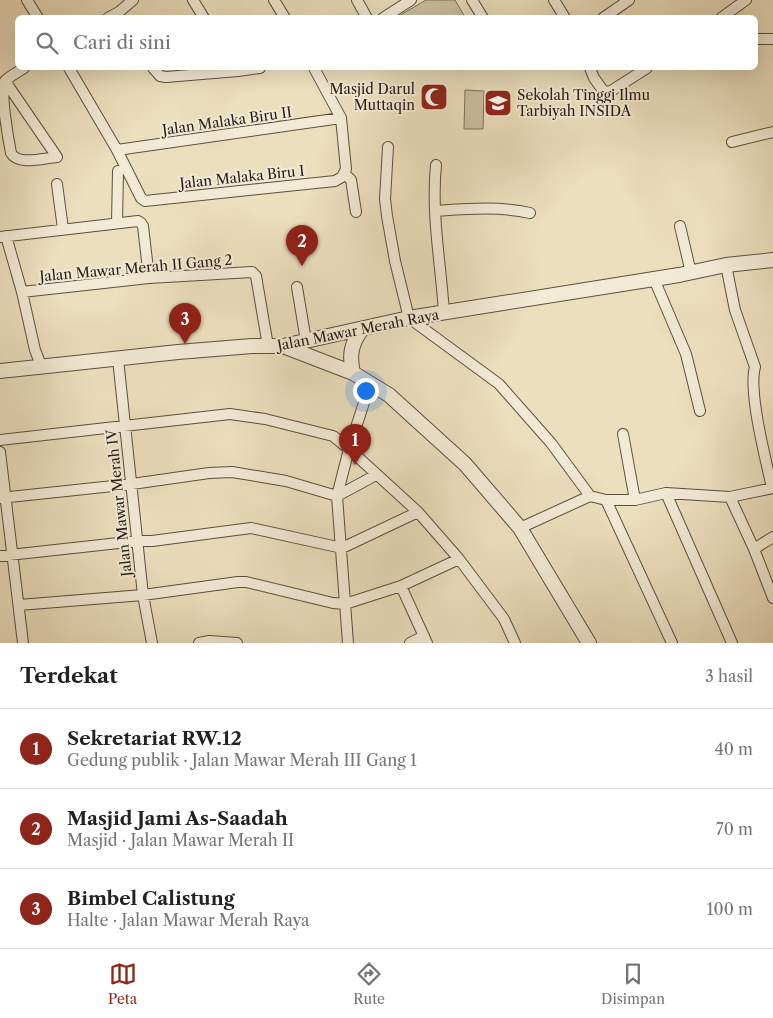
<!DOCTYPE html>
<html lang="id">
<meta charset="utf-8">
<style>
:root{--surface:#fff;--page:#f6f6f6;--text:#222;--muted:#767676;--line:#e0e0e0;--accent:#8f2418}
body{margin:0;font-family:"Libre Caslon Text",serif;background:var(--page);color:var(--text)}
.you{position:absolute;left:365px;top:390px;width:18px;height:18px;margin:-12px;border:4px solid #fff;border-radius:50%;background:#1a73e8;box-shadow:0 0 0 8px #1a73e833}
.badge{display:grid;place-items:center;width:32px;height:32px;border-radius:50%;background:var(--accent);color:#fff;font-size:16px;font-weight:700}
.pin{position:absolute;translate:-50% -41px;filter:drop-shadow(0 1px 2px #0008)}
.pin::after{content:'';position:absolute;top:26px;width:18px;height:15px;background:inherit;clip-path:polygon(0 0,100% 0,50% 100%)}
.list{margin:0;padding:0;list-style:none}
h2{display:flex;justify-content:space-between;align-items:center;height:65px;margin:0;padding:0 20px;font-size:21px}
h2 small{font-size:16px;font-weight:400;color:var(--muted)}
.list li{display:grid;grid-template-columns:32px 1fr auto;gap:15px;align-items:center;box-sizing:border-box;height:80px;padding:0 20px;border-top:1px solid var(--line)}
.list b{display:block;font-size:19px;white-space:nowrap}
.list p{margin:0;font-size:16px;white-space:nowrap;color:var(--muted)}
.list em{font-size:16px;font-style:normal;color:var(--muted)}
.icon{flex:none;width:28px;height:28px;fill:none;stroke:currentColor;stroke-width:2;stroke-linecap:round;stroke-linejoin:round}
.map{position:relative;flex:none;width:773px;height:643px;overflow:hidden}
.search{position:absolute;background:var(--surface);box-shadow:0 5px 20px #0002;left:15px;right:15px;top:15px;height:55px;display:flex;align-items:center;gap:12px;box-sizing:border-box;padding:0 18px;border-radius:8px;color:var(--muted);font-size:19px}
.sheet{height:305px;background:var(--surface)}
nav{display:flex;justify-content:space-around;align-items:center;box-sizing:border-box;height:70px;border-top:1px solid var(--line);background:var(--surface);font-size:14px;color:var(--muted)}
nav a{display:grid;justify-items:center;gap:2px}
nav .on{color:var(--accent)}
.map>svg:first-child{display:block}
</style>
<div class="map">
<svg width="773" height="643" viewBox="0 0 773 643">
<rect width="100%" height="100%" fill="#ecdfbe"/>
<filter id="stains"><feTurbulence type="fractalNoise" baseFrequency=".004" numOctaves="4"/><feColorMatrix values="0 0 0 0 .2 0 0 0 0 .09 0 0 0 0 .02 0 0 0 .5 -.17"/></filter>
<radialGradient id="worn" r=".72"><stop offset=".6" stop-color="#630" stop-opacity="0"/><stop offset="1" stop-color="#630" stop-opacity=".3"/></radialGradient>
<path fill="#cbbfa2" stroke="#7a705c" d="M426 0H455L465 17H397Z
M465 90 484 91 483 129H464Z"/>
<g fill="none" stroke-linecap="round" stroke-linejoin="round">
<defs>
<path id="minor" d="M27 0 38 18
M193 0 204 18
M274 0 285 18
M357 0 367 18
M472 0 483 18
M554 0 565 18
M108 18 119 12 133 0
M383 18 411 0
M603 18 629 0
M721 18 746 0
M756 39H773
M69 68 117 150 141 198 145 201 335 181 342 177 344 173
M153 68 160 76 166 77 238 71 260 68
M314 68 341 118 346 169 344 173
M590 68 594 78 604 92 611 91 647 68
M5 81 57 157C44 158 18 166 11 153 8 138 0 92 5 81 10 76 18 72 24 68
M732 142 773 132
M388 147 385 199 387 216 395 261 409 318 499 384 551 443 590 496
M117 150 341 118
M436 165C431 215 441 264 444 313
M344 173 351 180 356 212
M57 184 63 229
M435 211C466 209 499 206 530 213
M117 223 118 171
M680 226 691 273
M6 236 22 292 35 350 42 368
M0 237 138 221 141 223 143 226 149 278
M726 265 735 310 755 367C748 392 766 460 772 488
M654 279 686 354 700 411
M297 287 306 341
M22 292 149 278 252 272 256 276 268 346
M118 359 143 595 152 643
M623 434 635 500
M0 440 230 414 265 419 333 436 349 449 418 512 459 559 504 619 515 643
M0 452 23 643
M666 493 732 643
M730 497 754 549 773 598
M0 498 132 484 209 473 232 472 286 481 337 496 376 475
M606 500 672 643
M520 528 590 496 606 500H635L666 493 730 497 773 488
M754 549 773 537
M0 556 137 541H152L251 528 342 548 418 512
M401 586 427 643
M19 605 143 595 238 582H246L333 603 345 604 401 586 459 559
M199 643 209 641 237 643
M348 643 337 496 349 449 370 384
M410 643 424 636"/>
<path id="tertiary" d="M283 346 353 373 389 395 465 464 520 528 589 643
M0 371 178 352 252 346H283L409 318 679 275 726 265 773 260
M353 373C349 355 351 344 362 329"/>
</defs>
<use href="#minor" stroke="#5a5041" stroke-width="12"/>
<use href="#tertiary" stroke="#5a5041" stroke-width="16"/>
<use href="#minor" stroke="#f3ead5" stroke-width="10"/>
<use href="#tertiary" stroke="#f3ead5" stroke-width="14"/>
</g>
<defs>
<symbol id="mosque-square" viewBox="-11 -11 22 22"><rect x="-9" y="-9" width="18" height="18" rx="4" fill="#8f2418" stroke="#f3ead5"/><path d="M3.5-4.9A6 6 0 1 0 3.5 4.9A5 5 0 1 1 3.5-4.9Z" fill="#fff"/></symbol>
<symbol id="university-square" viewBox="-11 -11 22 22"><rect x="-9" y="-9" width="18" height="18" rx="4" fill="#8f2418" stroke="#f3ead5"/><path d="M0-5L7-2L0 1L-7-2ZM-4 1L0 2.5L4 1V4Q0 6-4 4Z" fill="#fff"/></symbol>
</defs>
<g fill-rule="evenodd">
<use href="#mosque-square" x="418" y="81" width="32" height="32"/>
<use href="#university-square" x="482" y="87" width="32" height="32"/>
</g>
<g text-anchor="middle" stroke-width="4" stroke-linejoin="round" paint-order="stroke">
<g font-size="14" fill="#2a2017" stroke="#f3ead5" text-anchor="end">
<text x="415" y="94">Masjid Darul<tspan x="415" dy="16">Muttaqin</tspan></text>
<text x="517" y="100" text-anchor="start">Sekolah Tinggi Ilmu<tspan x="517" dy="16">Tarbiyah INSIDA</tspan></text>
</g>
<g font-size="14" fill="#2a2017" stroke="#f3ead5">
<text transform="translate(227 121) rotate(-8)" y="5">Jalan Malaka Biru II</text>
<text transform="translate(242 177) rotate(-6)" y="5">Jalan Malaka Biru I</text>
<text transform="translate(136 268) rotate(-5)" y="5">Jalan Mawar Merah II Gang 2</text>
<text transform="translate(358 330) rotate(-11)" y="5">Jalan Mawar Merah Raya</text>
<text transform="translate(119 503) rotate(-96)" y="5">Jalan Mawar Merah IV</text>
</g>
</g>
<rect width="100%" height="100%" filter="url(#stains)"/>
<rect width="100%" height="100%" fill="url(#worn)"/>
</svg>
<div class="you"></div>
<div class="pin badge" style="left:355px;top:465px">1</div>
<div class="pin badge" style="left:302px;top:266px">2</div>
<div class="pin badge" style="left:185px;top:344px">3</div>
<div class="search"><svg class="icon" aria-label="search" viewBox="0 0 24 24"><circle cx="10" cy="10" r="6"/><path d="M15 15l6 6"/></svg>Cari di sini</div>
</div>
<section class="sheet">
<h2>Terdekat<small>3 hasil</small></h2>
<ul class="list">
<li><span class="badge">1</span><div><b>Sekretariat RW.12</b><p>Gedung publik · Jalan Mawar Merah III Gang 1</p></div><em>40 m</em></li>
<li><span class="badge">2</span><div><b>Masjid Jami As-Saadah</b><p>Masjid · Jalan Mawar Merah II</p></div><em>70 m</em></li>
<li><span class="badge">3</span><div><b>Bimbel Calistung</b><p>Halte · Jalan Mawar Merah Raya</p></div><em>100 m</em></li>
</ul>
</section>
<nav>
<a class="on"><svg class="icon" aria-label="map" viewBox="0 0 24 24"><path d="M3 6l6-2 6 2 6-2v14l-6 2-6-2-6 2zM9 4v14M15 6v14"/></svg>Peta</a>
<a><svg class="icon" aria-label="directions" viewBox="0 0 24 24"><path d="M12 3l9 9-9 9-9-9zM9 14v-3h6M13 9l2 2-2 2"/></svg>Rute</a>
<a><svg class="icon" aria-label="saved" viewBox="0 0 24 24"><path d="M7 4h10v16l-5-4-5 4z"/></svg>Disimpan</a>
</nav>
